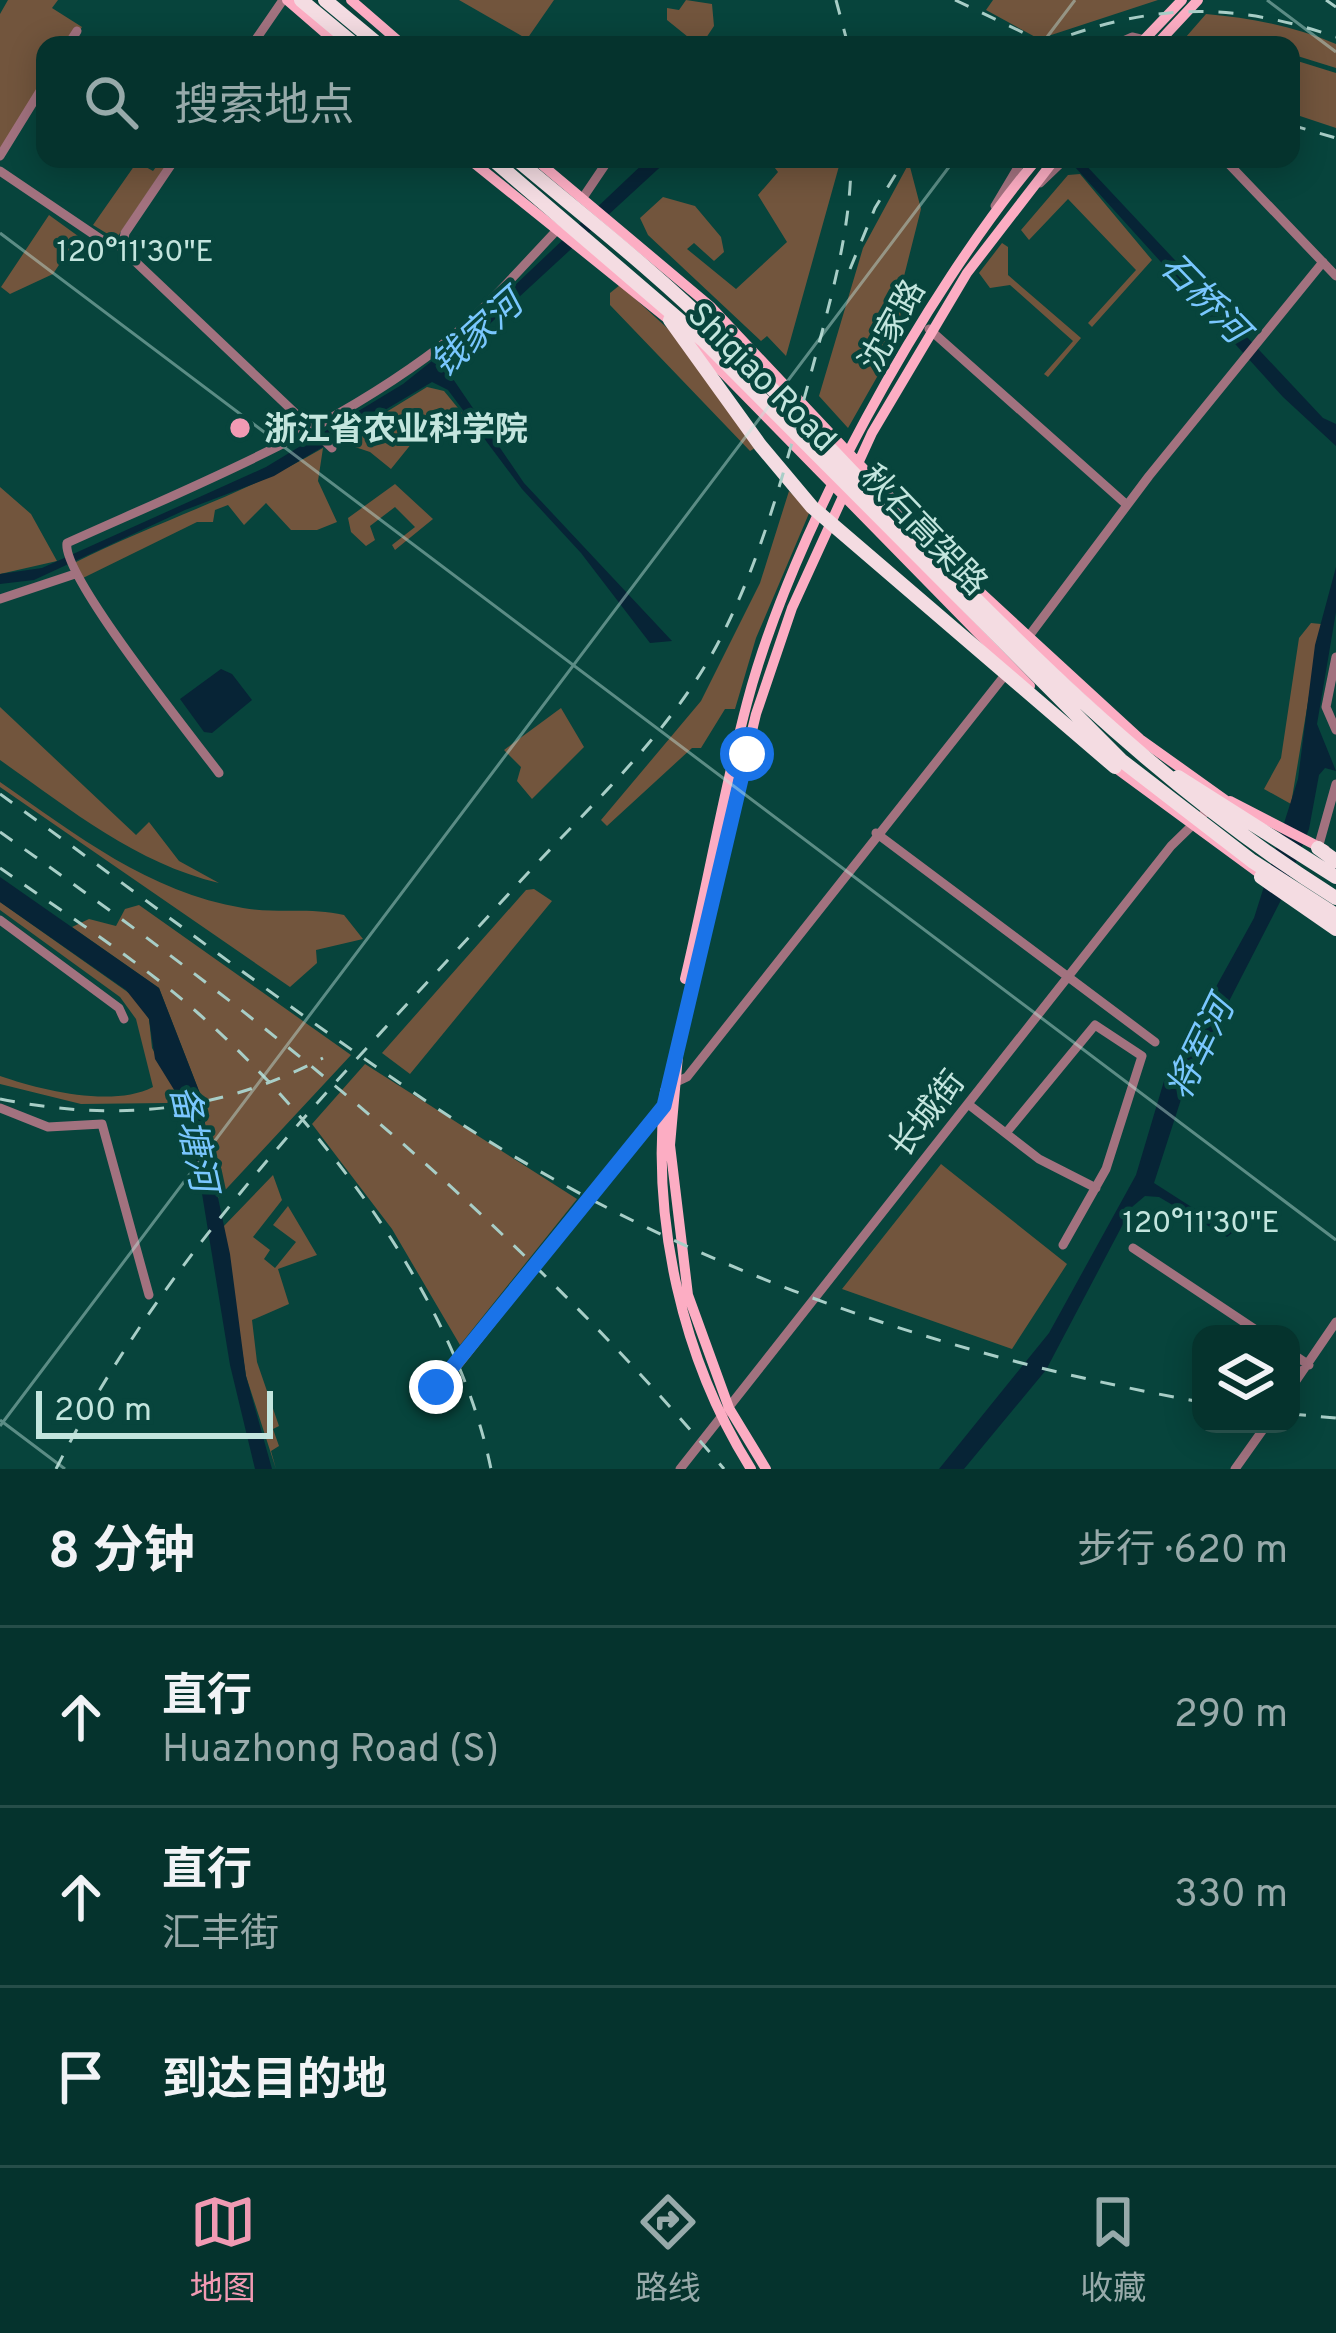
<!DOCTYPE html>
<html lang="zh">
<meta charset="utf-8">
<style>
:root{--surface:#05332d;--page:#0e3b35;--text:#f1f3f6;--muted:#97aaaa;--line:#264e49;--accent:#f19ab3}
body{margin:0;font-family:Overpass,"Noto Sans SC",sans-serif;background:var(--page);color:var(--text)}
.controls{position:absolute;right:36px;bottom:36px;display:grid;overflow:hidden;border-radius:24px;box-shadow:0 6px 30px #0003}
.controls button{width:108px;height:108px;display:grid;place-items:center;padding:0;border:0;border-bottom:3px solid var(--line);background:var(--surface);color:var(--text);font:60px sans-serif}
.scale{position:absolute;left:36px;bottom:30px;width:237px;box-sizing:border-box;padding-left:12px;border:6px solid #c3e5de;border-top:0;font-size:33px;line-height:42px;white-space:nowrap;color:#c3e5de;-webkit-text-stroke:9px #07443c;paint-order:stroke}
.stop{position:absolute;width:36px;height:36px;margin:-27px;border:9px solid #1a73e8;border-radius:50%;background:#fff}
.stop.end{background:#1a73e8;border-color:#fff;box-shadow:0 3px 12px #0008}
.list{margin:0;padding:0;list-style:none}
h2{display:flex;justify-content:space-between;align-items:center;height:156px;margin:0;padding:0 48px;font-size:51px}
h2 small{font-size:39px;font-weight:400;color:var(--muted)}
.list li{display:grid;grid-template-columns:78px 1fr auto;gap:36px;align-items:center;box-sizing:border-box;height:180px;padding:0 48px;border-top:3px solid var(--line)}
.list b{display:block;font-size:45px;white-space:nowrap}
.list p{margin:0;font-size:39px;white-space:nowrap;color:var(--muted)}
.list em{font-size:39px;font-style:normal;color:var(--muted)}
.icon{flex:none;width:66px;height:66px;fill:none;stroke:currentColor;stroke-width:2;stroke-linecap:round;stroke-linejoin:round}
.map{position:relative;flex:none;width:1336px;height:1469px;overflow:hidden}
.search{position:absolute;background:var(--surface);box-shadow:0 6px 30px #0003;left:36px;right:36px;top:36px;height:132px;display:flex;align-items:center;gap:30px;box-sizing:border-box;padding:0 42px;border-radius:24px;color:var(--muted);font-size:45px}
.sheet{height:696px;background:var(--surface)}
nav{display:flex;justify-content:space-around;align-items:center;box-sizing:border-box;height:168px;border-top:3px solid var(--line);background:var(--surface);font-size:33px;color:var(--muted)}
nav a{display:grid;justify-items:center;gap:6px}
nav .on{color:var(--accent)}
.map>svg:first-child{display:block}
</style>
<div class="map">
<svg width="1336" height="1469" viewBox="0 0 1336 1469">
<rect width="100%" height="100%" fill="#07443c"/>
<path fill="#72553d" d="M8 0H58L52 8 82 27 71 45H45V84L0 149V14Z
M459 0H554L527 39Z
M686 0 712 4 714 26 706 38 693 41 667 20V8L679 10Z
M993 0H1158L1039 39 986 10Z
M1206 14C1251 18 1294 26 1336 44V68L1291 54V45H1179Z
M1291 59 1336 73V128L1291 113Z
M162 159H170L116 239 93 225 137 162 153 171Z
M768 159H841L786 356 767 336 761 341 648 235 640 218 663 197 695 206 721 237 724 252 714 261 694 243 687 249 736 289 787 242 758 195 778 172Z
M909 163 921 209 899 296 902 333 848 428 819 396 863 248Z
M1080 174 1152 260 1092 327 1088 323 1136 270 1068 199 1029 240 1021 230 1068 175Z
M49 215 78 236 53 274 10 294 1 287Z
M1002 243 1008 247V275L1081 338 1048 377 1044 374 1073 341 1010 285 990 288 979 273Z
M620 285 677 337 760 445 750 451 610 305V293Z
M427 387 444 391 467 419 434 443 407 410 392 422 412 443 391 469 370 452 346 444 344 438Z
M323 448 318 481 337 522 317 530H291L266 503 244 525 228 505 215 510 213 522H197L83 578 74 563C156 522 245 494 323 448Z
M395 484 433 519 395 550 392 545 415 527 395 507 370 526 375 540 366 546 351 532 348 518Z
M0 487 31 514 57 561 0 574Z
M789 491 810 511 756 638 735 709H725L701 748H692L607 826 601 820 701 701 760 583Z
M1311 623 1321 624 1291 804 1264 789 1281 758 1299 638Z
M0 707 136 835 149 822 179 861 219 883C135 863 70 809 0 760Z
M561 708 584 747 532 799 517 781 521 767 504 750Z
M0 782C77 835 148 892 243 908 277 914 311 907 344 915L363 939 316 950 317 963 290 987 0 787Z
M534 889 552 901 410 1074 382 1053 526 890Z
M0 902 136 998 149 1019 152 1048 180 1097 167 1103 81 1104 0 1084V1076C41 1090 112 1108 153 1087L136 1019 120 997 0 910Z
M139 905 351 1055 216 1200 204 1132 206 1109 159 988 72 927 89 919 116 926 125 909Z
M365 1064 577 1199 460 1345 392 1229 312 1124Z
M941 1164 1067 1264 1012 1349 842 1289Z
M273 1175 282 1200 253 1237 270 1250 264 1259 275 1268 296 1242 273 1225 288 1206 317 1255 278 1269 289 1304 252 1320 257 1362 279 1426 273 1429 279 1446 271 1451 276 1469 246 1376 223 1227Z"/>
<path fill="#072436" d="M648 159H669L481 332 451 376 524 483 672 641 650 643 581 553 522 489 448 390 432 382 274 476 185 510 34 580 0 584V574L42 568 266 467 403 384 452 345Z
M1081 160 1323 418 1336 424V446L1283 397 1075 167Z
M1336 567V612L1317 724 1336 771 1325 768 1319 775 1309 829 1280 902 1185 1087 1154 1183 1232 1233 1227 1237 1159 1197 1145 1196 1132 1207 1046 1370 964 1469H939L1049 1333 1136 1175 1164 1081 1254 918 1298 779 1315 645Z
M221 669 232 674 252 700 212 733 204 732 180 699Z
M0 877 159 988 206 1109 204 1132 230 1254 246 1376 272 1469H255L230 1365 189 1114 155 1059 149 1019 126 990 0 902Z"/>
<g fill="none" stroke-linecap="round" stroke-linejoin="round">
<path stroke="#a2727f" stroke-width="9" d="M68 45 77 31
M252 45 283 0
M1114 45 1132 37 1149 41
M0 156 45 83
M175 159 125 233 122 249 332 448
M1224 159 1336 276
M0 171 102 240 122 246
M1040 183 1065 159
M582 199 609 159
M995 206 1023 159
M929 329 1127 505
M0 599 75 574
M1026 640 1149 476 1323 262
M1336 657 1326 707 1336 730
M219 773C193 738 61 575 67 543 189 488 315 438 425 358 474 323 516 273 557 230
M876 833 1155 1042
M1318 848 1336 784
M0 920 119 1008 124 1019
M672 1084 687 1077 1009 670
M968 1104 1039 1159 1096 1188
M0 1108 48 1127 102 1124 149 1295
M1006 1133 1095 1025 1142 1056 1106 1169 1063 1245
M1133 1248 1262 1334
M1291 1353 1309 1365
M1291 1388 1336 1322
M424 1397 458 1365 664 1105
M680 1469 1171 846 1213 805
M1235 1469 1267 1424"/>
<path stroke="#fcadc3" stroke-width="10" d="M287 0 339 45
M351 0 403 45
M1139 45 1182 0
M1156 45 1198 0
M469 159 673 323
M535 159 710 306 978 590 1140 739 1231 804
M687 336 1030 686
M1113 766 1267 879
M1230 801 1325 850
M685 979C707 887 723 794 747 703 792 532 924 294 1037 159
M665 1091C651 1220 682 1359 751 1469
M766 1469 729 1408 688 1295 670 1145 680 1033 756 714 792 608 872 433 967 273 1055 159"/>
<path stroke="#f4dce2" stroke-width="14" d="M301 0 355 45
M325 0 379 45
M492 159 704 341 1121 760 1252 861 1336 915
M516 159C585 217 657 273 721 337 918 534 1098 750 1336 898
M670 320 760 445 812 507 1115 767
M1178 777 1336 877
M1318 848 1336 861
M1261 877 1336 929"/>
<path stroke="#a8cec7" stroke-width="3" stroke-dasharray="15 15" stroke-linecap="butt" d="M836 0 848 45
M955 0 1049 45
M1326 0 1336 7
M1043 45C1147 4 1230 0 1336 37
M1291 125 1336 138
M850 269 875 208 905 159
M0 794C145 898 287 1008 435 1107 671 1263 924 1352 1201 1402
M0 832C270 1021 510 1216 724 1469
M0 868C67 915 138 960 199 1014 325 1125 457 1303 491 1469
M0 1099C115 1122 218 1113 323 1058
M1291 1414 1336 1418
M56 1469C169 1245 347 1072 514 888 584 811 667 738 717 645 761 562 784 471 809 381 828 308 851 235 851 159"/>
</g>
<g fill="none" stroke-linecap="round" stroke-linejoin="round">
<path stroke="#1a73e8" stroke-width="15" d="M436 1387 664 1106 747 754"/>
</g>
<path fill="none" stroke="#c3e5de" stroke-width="3" stroke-opacity="0.45" d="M1267 0 1336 52M1041 45 1075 0M0 233 1336 1240M0 1420 65 1469M0 1426 955 159"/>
<circle fill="#f19ab3" stroke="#07443c" stroke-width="4.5" cx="240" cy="428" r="12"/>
<g text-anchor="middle" stroke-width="9" stroke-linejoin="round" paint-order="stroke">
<g font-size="33" fill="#c3e5de" stroke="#07443c">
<text transform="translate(891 325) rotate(-61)" y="12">沈家路</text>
<text transform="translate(763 376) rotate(45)" y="12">Shiqiao Road</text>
<text transform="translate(925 529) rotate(46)" y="12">秋石高架路</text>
<text transform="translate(926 1113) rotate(-52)" y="12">长城街</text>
</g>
<g font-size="33" font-weight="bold" fill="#c3e5de" stroke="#07443c" text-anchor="start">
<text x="264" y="440">浙江省农业科学院</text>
</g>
<g font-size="36" font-style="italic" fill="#7ac7ff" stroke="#07443c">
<text transform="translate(1205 297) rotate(46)" y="13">石桥河</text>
<text transform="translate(476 333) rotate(-42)" y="13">钱家河</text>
<text transform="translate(1199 1048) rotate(-64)" y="13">将军河</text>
<text transform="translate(195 1138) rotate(78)" y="13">备塘河</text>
</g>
</g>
<g font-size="30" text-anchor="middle" fill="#c3e5de" stroke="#07443c" stroke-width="9" stroke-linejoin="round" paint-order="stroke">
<text x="135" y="261">120°11'30"E</text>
<text x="1201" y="1232">120°11'30"E</text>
</g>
</svg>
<div class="controls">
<button><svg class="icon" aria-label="layers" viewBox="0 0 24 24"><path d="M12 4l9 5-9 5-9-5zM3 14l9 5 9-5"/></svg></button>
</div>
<div class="scale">200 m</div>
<div class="stop" style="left:747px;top:754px"></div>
<div class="stop end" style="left:436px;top:1387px"></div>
<div class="search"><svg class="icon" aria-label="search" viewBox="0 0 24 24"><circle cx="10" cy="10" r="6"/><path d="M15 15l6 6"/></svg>搜索地点</div>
</div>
<section class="sheet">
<h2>8 分钟<small>步行 · 620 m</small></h2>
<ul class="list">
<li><svg class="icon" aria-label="ahead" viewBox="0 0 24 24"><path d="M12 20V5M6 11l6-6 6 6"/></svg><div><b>直行</b><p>Huazhong Road (S)</p></div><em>290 m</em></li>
<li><svg class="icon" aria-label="ahead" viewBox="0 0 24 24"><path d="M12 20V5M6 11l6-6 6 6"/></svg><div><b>直行</b><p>汇丰街</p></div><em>330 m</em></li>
<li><svg class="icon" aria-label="arrive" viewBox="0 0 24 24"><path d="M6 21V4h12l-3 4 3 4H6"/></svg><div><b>到达目的地</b></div></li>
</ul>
</section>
<nav>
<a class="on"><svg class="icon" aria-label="map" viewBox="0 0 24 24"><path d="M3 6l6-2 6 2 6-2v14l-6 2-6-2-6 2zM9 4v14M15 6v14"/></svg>地图</a>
<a><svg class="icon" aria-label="directions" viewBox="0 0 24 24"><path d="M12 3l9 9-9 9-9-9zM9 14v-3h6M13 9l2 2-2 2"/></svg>路线</a>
<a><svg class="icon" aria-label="saved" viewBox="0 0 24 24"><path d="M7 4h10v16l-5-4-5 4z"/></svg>收藏</a>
</nav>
